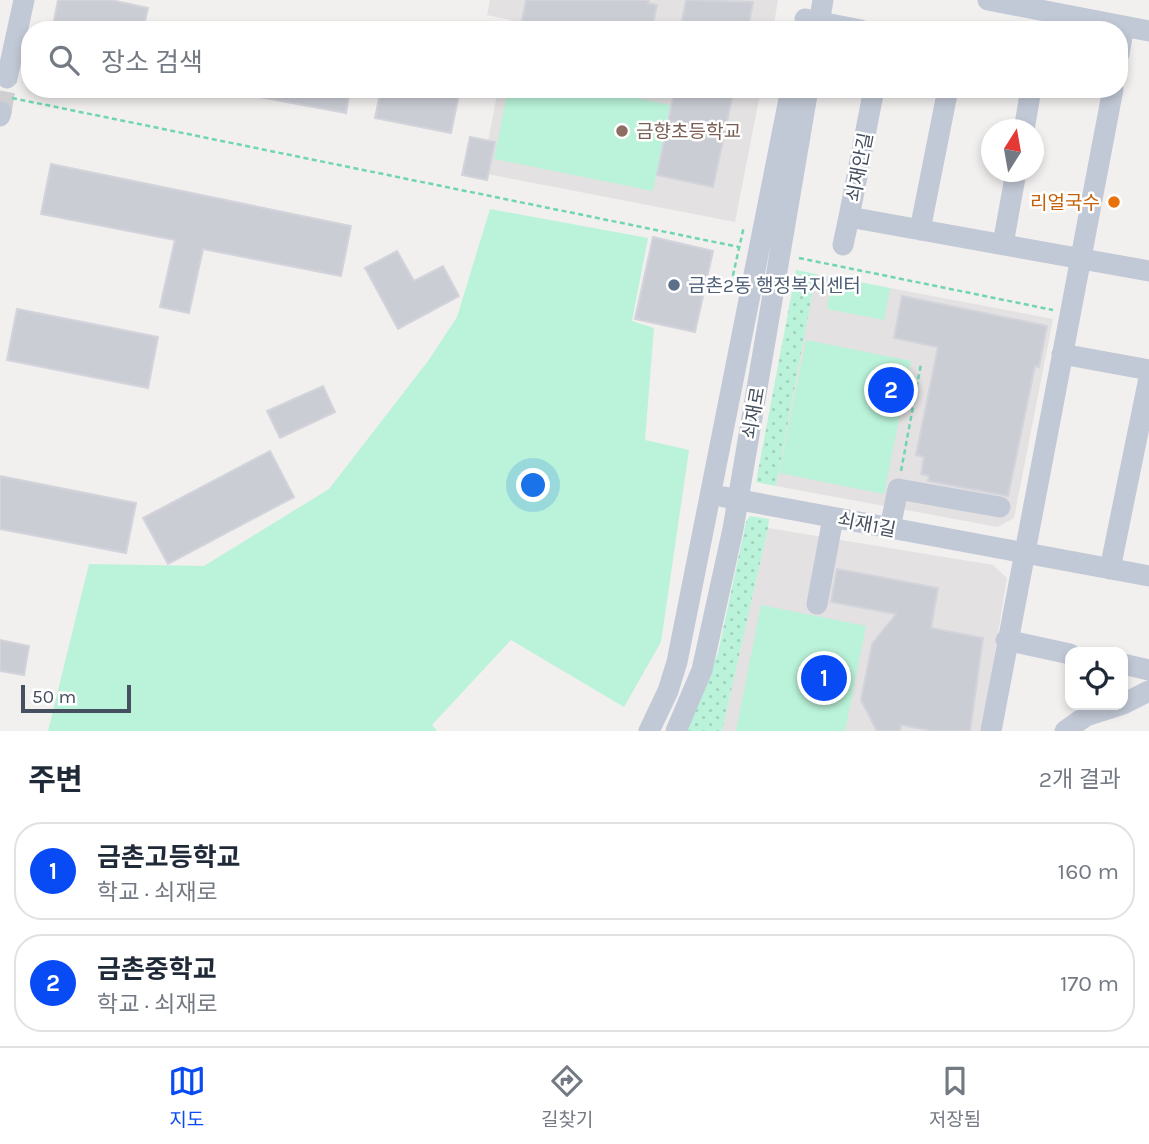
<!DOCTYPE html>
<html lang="ko">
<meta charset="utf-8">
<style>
:root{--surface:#fff;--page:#f2f2f3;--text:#1f2937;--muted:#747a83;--line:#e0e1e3;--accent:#084af3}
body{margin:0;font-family:Karla,"Noto Sans KR",sans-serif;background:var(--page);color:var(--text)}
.controls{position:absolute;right:21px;bottom:21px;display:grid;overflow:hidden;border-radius:14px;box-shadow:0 4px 10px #0003}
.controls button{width:63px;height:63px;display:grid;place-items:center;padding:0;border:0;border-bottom:2px solid var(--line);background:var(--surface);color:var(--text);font:35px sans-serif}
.compass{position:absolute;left:981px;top:119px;width:63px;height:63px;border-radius:50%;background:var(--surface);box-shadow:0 4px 10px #0003;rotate:11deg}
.scale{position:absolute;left:21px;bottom:18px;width:110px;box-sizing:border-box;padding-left:7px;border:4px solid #454f5f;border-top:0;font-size:19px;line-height:24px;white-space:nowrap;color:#454f5f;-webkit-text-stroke:5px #fff;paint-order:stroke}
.you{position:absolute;left:534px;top:486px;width:24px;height:24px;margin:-18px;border:5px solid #fff;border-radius:50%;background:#1a73e8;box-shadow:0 0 0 10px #1a73e833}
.badge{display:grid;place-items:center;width:46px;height:46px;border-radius:50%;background:var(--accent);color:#fff;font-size:23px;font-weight:700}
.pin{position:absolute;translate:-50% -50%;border:4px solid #fff;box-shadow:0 2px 7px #0006}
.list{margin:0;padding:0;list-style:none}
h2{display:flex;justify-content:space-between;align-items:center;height:91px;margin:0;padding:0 28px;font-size:30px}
h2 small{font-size:23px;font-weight:400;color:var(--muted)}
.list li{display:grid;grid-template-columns:46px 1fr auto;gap:21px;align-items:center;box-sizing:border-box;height:98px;margin:0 14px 14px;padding:0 14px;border:2px solid var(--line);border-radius:28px}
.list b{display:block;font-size:26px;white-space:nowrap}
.list p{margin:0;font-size:23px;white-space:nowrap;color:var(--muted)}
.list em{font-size:23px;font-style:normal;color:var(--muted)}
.icon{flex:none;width:38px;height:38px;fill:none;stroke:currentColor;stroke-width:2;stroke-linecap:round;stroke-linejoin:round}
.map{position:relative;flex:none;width:1149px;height:731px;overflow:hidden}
.search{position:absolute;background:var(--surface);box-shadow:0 4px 10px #0003;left:21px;right:21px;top:21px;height:77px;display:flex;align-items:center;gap:18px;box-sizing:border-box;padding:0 24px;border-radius:28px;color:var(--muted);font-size:26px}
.sheet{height:315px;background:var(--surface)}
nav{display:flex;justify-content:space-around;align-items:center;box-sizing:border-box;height:98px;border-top:2px solid var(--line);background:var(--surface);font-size:19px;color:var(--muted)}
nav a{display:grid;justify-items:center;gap:4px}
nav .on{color:var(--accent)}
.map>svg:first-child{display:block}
</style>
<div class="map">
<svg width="1149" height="731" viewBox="0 0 1149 731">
<defs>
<pattern id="grass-dots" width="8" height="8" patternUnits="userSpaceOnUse" patternTransform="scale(1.75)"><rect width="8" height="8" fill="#baf3d9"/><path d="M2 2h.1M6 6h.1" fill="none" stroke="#a1d2bd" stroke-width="1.8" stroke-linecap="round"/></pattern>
</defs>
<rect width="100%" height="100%" fill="#f2efef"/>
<path fill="#e3e1e1" d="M490 0H778L773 30H510L511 20 487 15Z
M498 89H761L735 222 482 173Z
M816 274 1053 319 1014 518 998 527 776 486Z
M768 528 993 565 1007 578 982 731H722Z"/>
<path fill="url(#grass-dots)" d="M796 270 816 274 776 486 756 482Z
M750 516 769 519 768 528 722 731H687L718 653 746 522Z"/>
<path fill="#baf3d9" d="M508 89H591L670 105 653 191 494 159Z
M490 209 648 238 632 321 654 328 645 440 689 450 661 642 624 707 511 640 432 725 437 731H48L89 564 204 566 329 489 428 361 457 317Z
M833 277 890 288 884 320 827 309Z
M806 340 911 361 884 494 779 473Z
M761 605 866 626 845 731H736Z"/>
<path fill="#cbcdd5" stroke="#d3d4db" stroke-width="2" d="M58 0H111L148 8 143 30H69L53 26Z
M526 0H649L648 3 657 5 652 30H520Z
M686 0 753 2 748 30H680Z
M249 89H350L346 113 249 95Z
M381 89H460L451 133 375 118Z
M675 89H734L713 187 657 175Z
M470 137 495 142 487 180 462 175Z
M51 164 351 226 341 276 203 249 189 313 160 307 175 240 41 214Z
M653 237 713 251 695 332 635 319Z
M397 251 414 281 443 266 459 296 398 329 365 268Z
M902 296 1047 326 1039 367 1035 366 1008 496 928 481 929 476 921 474 924 457 916 455 938 347 894 338Z
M17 309 158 337 148 388 7 360Z
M323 386 335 412 280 438 267 411Z
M270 451 294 497 168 564 143 518Z
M0 476 136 503 126 553 0 529Z
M837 569 938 588 931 628 983 638 970 731H933L901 725 900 731H877L861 700 872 644 896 614 831 602Z
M0 640 29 646 24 675 0 671Z"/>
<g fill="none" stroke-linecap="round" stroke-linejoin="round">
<path stroke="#cfcfd2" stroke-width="21" stroke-dasharray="21 10" stroke-linecap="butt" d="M1 112 7 78"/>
<path stroke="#6fd5b2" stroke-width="2.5" stroke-dasharray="5 3.5" stroke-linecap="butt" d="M12 98 739 247
M799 258 1053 310
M731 284 744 226
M901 471 921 364"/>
<path stroke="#c2c9d6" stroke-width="21" d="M988 0 1149 31
M805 19 861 30
M818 30 823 0
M1119 54 1124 26
M7 78 24 0
M874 89 849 217 1149 271
M0 116 1 112
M1024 130 1031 89
M920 230 948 89
M1003 244 1016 172
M843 245 849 217
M1062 354 1149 370
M724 497 1149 576
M890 528 898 489 1000 507
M1110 569 1149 378
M817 604 833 518
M1006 640 1070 654
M1123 664 1149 670
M1123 704 1149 691
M649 731 668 691 677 662 791 89
M676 731 702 670 733 529 808 89
M991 731 1113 89
M1065 731 1086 716 1120 705"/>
</g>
<circle fill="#8d6e63" stroke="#fff" stroke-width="2.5" cx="622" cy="131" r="7"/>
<circle fill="#e8710a" stroke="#fff" stroke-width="2.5" cx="1114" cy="202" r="7"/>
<circle fill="#5c6f8a" stroke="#fff" stroke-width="2.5" cx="674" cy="285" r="7"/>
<g text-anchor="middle" stroke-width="5" stroke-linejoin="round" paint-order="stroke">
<g font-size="19" fill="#785e54" stroke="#fff" text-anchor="start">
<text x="636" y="138">금향초등학교</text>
</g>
<g font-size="19" fill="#454f5f" stroke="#fff">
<text transform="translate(859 167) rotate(-79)" y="7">쇠재안길</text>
<text transform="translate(753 413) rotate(-80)" y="7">쇠재로</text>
<text transform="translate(867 524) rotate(11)" y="7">쇠재1길</text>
</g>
<g font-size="19" fill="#c56008" stroke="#fff" text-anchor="end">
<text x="1100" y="209">리얼국수</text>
</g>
<g font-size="19" fill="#4e5e75" stroke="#fff" text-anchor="start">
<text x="688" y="292">금촌2동 행정복지센터</text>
</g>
</g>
</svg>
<div class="controls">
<button><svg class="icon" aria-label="locate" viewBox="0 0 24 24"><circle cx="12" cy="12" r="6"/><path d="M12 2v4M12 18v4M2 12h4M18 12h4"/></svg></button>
</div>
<svg class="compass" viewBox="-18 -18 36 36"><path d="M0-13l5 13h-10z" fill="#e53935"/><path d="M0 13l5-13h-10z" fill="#747a83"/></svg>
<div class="scale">50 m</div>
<div class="you"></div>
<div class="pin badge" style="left:824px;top:678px">1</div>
<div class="pin badge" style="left:891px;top:390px">2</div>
<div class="search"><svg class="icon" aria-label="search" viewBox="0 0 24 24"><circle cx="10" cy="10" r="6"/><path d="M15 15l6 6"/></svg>장소 검색</div>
</div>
<section class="sheet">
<h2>주변<small>2개 결과</small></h2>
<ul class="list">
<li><span class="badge">1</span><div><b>금촌고등학교</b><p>학교 · 쇠재로</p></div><em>160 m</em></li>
<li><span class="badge">2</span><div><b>금촌중학교</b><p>학교 · 쇠재로</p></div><em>170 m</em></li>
</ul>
</section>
<nav>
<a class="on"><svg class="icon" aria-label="map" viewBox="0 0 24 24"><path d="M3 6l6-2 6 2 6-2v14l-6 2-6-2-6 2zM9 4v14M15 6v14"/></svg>지도</a>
<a><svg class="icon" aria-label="directions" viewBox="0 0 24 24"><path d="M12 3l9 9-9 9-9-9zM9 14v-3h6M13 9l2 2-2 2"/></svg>길찾기</a>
<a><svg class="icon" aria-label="saved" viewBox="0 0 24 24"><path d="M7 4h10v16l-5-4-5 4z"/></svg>저장됨</a>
</nav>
